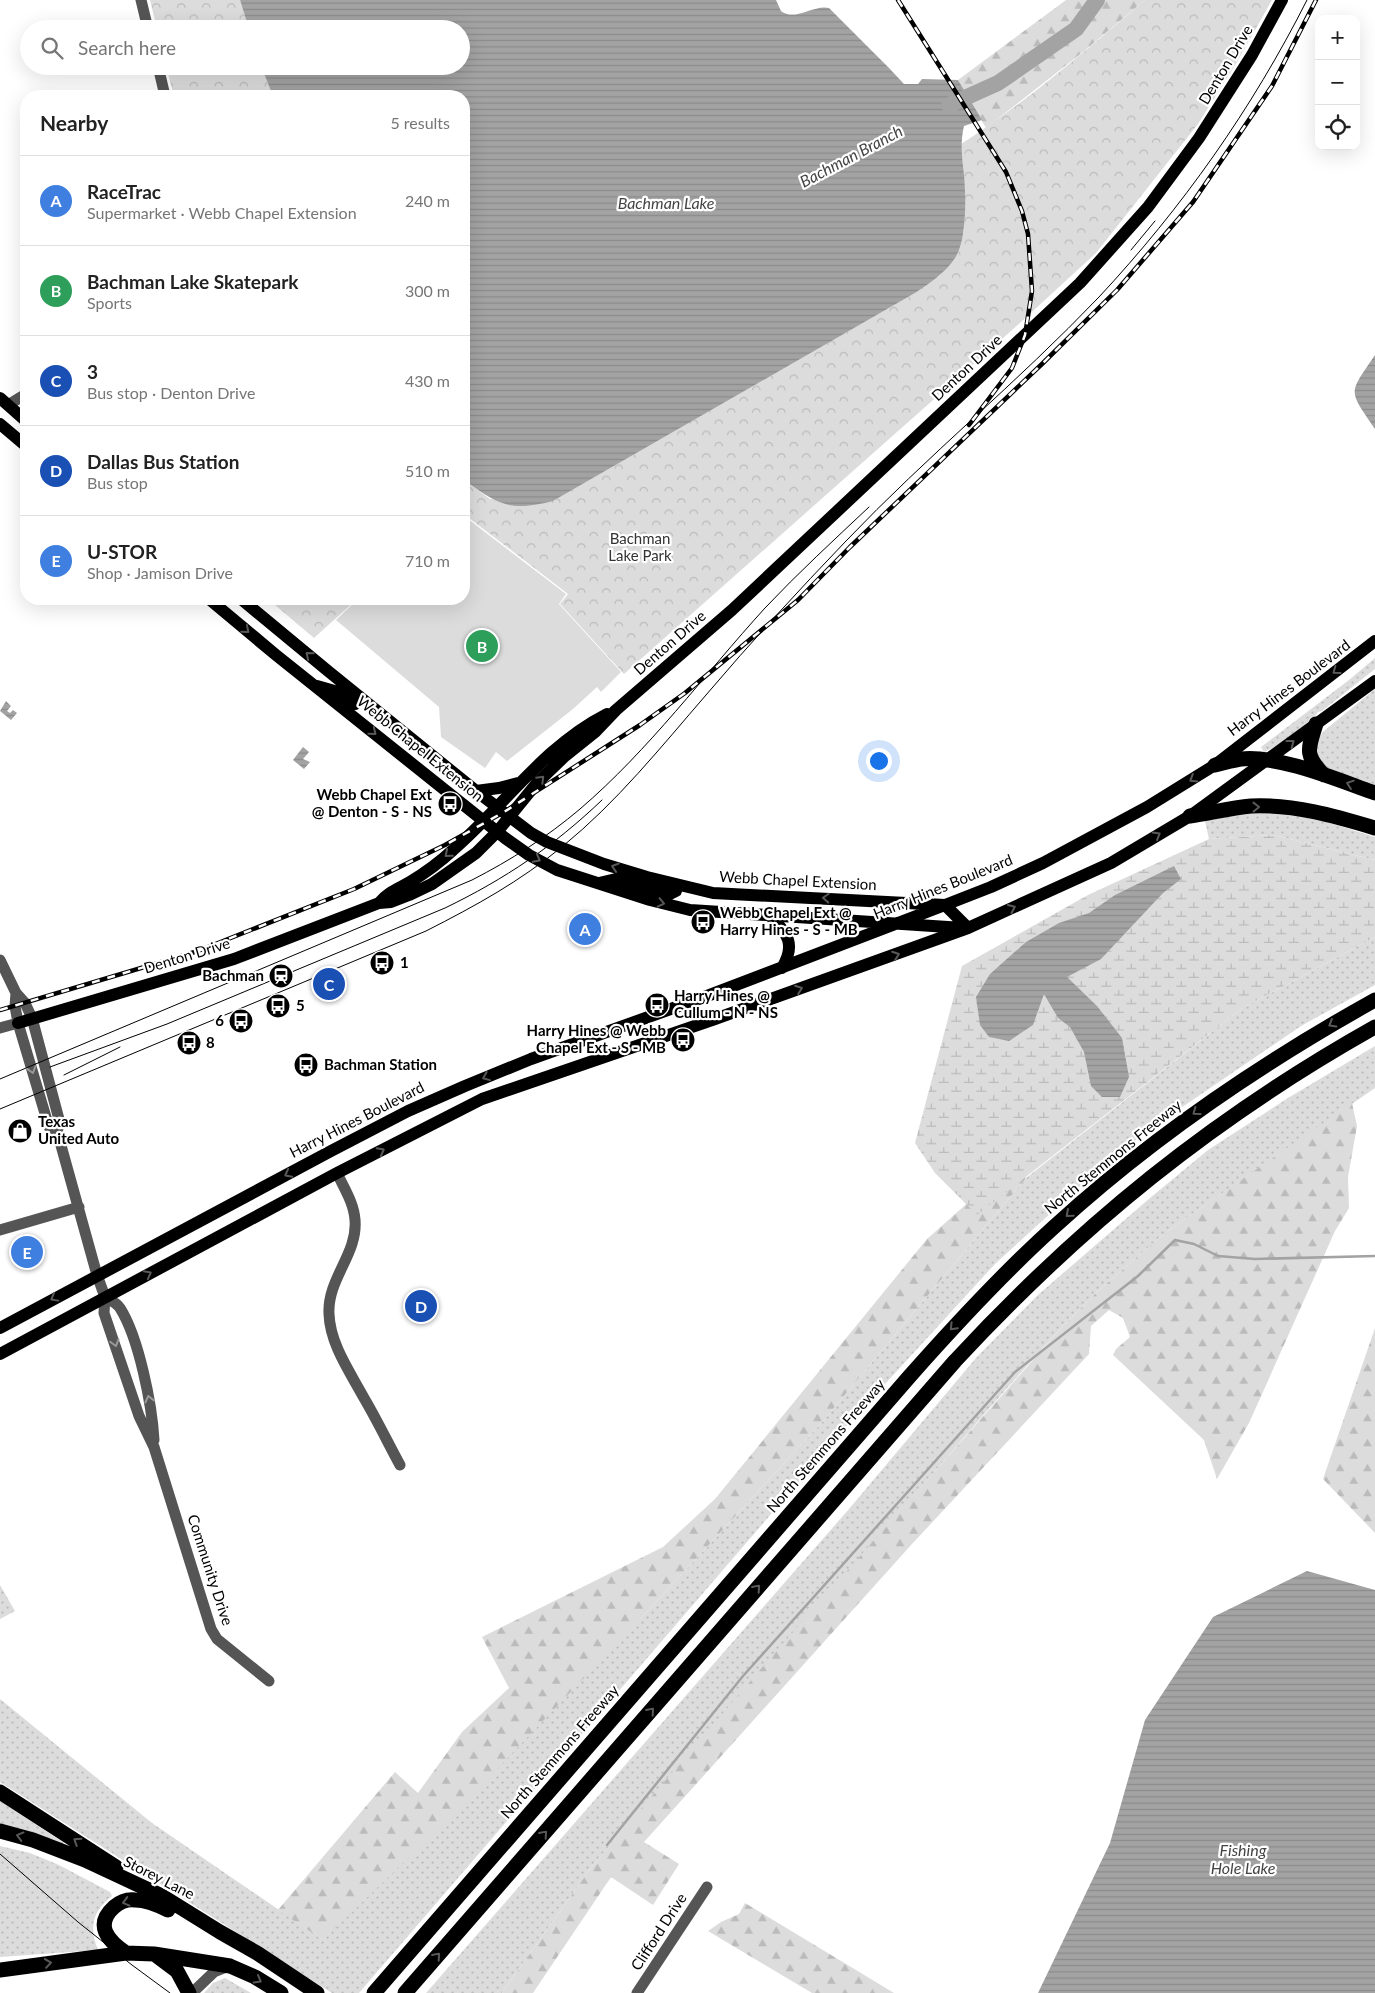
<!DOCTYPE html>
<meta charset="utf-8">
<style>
:root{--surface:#fff;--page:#f6f6f6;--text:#222;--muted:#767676;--line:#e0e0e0;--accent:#000}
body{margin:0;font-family:Lato,sans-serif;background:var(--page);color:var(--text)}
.controls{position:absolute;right:15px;top:15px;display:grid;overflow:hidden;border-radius:10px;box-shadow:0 5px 20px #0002}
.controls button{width:45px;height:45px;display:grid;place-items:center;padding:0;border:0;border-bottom:1px solid var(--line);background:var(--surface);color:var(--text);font:25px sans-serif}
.you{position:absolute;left:878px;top:760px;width:18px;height:18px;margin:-12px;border:4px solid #fff;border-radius:50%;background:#1a73e8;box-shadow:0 0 0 8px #1a73e833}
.badge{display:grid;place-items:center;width:32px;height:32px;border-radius:50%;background:var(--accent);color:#fff;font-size:16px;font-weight:700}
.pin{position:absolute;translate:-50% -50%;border:2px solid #fff;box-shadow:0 1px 5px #0006}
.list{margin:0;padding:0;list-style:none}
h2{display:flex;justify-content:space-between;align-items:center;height:65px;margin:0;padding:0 20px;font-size:21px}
h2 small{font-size:16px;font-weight:400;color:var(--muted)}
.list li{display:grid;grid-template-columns:32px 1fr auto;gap:15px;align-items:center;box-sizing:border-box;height:90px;padding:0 20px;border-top:1px solid var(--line)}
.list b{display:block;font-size:19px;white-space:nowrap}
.list p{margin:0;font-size:16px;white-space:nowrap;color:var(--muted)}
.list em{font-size:16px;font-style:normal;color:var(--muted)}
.icon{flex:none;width:28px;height:28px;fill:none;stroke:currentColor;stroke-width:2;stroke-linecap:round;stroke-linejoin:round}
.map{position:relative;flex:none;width:1375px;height:1993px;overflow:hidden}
.search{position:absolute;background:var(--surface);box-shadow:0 5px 20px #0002;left:20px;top:20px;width:450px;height:55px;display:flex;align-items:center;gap:12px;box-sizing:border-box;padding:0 18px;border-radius:28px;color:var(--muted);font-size:19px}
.panel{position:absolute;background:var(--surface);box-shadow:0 5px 20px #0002;left:20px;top:90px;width:450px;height:515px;border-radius:20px}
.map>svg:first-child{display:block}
</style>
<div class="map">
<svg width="1375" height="1993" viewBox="0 0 1375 1993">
<defs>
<pattern id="grass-dots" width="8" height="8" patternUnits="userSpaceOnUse" patternTransform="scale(1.25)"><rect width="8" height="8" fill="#dcdcdc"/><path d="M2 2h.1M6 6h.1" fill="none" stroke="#bbb" stroke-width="1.8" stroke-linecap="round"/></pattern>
<pattern id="forest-firs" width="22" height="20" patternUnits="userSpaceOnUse" patternTransform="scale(1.25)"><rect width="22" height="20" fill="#dcdcdc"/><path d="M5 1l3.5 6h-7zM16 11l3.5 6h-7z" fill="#bbb"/></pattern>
<pattern id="wetland-marsh" width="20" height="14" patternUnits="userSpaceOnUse" patternTransform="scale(1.25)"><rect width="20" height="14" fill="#dcdcdc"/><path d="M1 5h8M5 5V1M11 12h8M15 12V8" fill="none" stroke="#bbb"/></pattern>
<pattern id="park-crowns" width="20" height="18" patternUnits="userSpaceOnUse" patternTransform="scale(1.25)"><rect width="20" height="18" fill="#dcdcdc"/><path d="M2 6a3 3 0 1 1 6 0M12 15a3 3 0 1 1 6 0" fill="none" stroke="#bbb"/></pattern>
<pattern id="water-rules" width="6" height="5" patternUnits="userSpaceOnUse" patternTransform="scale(1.25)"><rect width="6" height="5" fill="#a3a3a3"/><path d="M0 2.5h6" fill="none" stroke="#8b8b8b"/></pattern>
</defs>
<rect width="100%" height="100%" fill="#fff"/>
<path fill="url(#grass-dots)" d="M1375 658V669L1322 711 1318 712C1313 721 1275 749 1264 752L1261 747 1349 680Z
M1375 689V785L1327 769 1317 760 1316 741 1324 731Z
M1246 813H1278L1311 817 1375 837V860L1274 835 1209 839 1205 821Z
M1375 937V985L1301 1026 1156 1125 1108 1161 995 1264 852 1420 359 1993H332L0 1782V1699L152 1823 323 1940 647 1612 823 1421 1026 1178 1241 1009Z
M1375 1046V1088L1165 1233 1098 1291 1062 1327 1008 1387 593 1865 502 1993H426L849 1509 976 1358 1039 1294 1150 1198 1208 1150 1288 1098Z
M0 1585 15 1611 0 1619Z
M0 1801 64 1843 63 1844 0 1826Z
M0 1846 30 1853 59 1865 110 1892 112 1896C92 1912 89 1927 98 1950L0 1957Z
M225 1978 251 1993H204L213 1983Z"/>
<path fill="url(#forest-firs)" d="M1066 0H1145L1083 52 986 128 958 80Z
M1352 1103 1357 1126 1348 1177 1349 1208 1335 1231 1249 1423 1217 1479 1204 1440 1113 1355 1116 1349 1130 1337 1123 1318 1109 1310 1091 1326 1089 1354 912 1544 644 1842 679 1864 653 1905 611 1877 533 1993H502L593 1865 765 1664 1062 1327 1098 1291 1165 1233Z
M1016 1160 1026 1178 823 1421 647 1612 457 1811 323 1940 278 1910 395 1772 418 1793 462 1732 509 1688 482 1637 663 1547 715 1499 927 1239Z
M1375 1328V1533L1323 1479Z
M745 1903 894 1993H812L708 1931 721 1922 739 1914Z"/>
<path fill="url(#wetland-marsh)" d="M1274 835 1375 860V937L1241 1009 977 1215 935 1173 915 1143 962 966 1088 895 1209 839Z"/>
<path fill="url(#park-crowns)" d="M150 0H240L249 29H157Z
M1145 0H1272L1237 62 1198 124 1096 253 1021 322 624 674 560 604 568 594 464 514V480L490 499 553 501 915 293 939 276 956 256 964 230 965 195 961 144C1027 102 1086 50 1145 0Z
M166 66H261L273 96H174Z
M268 599H357L314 638Z"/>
<path fill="#dcdcdc" d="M464 516 566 594 559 604 621 672 601 692 597 687 573 709 507 761 496 752 485 768 441 737 439 707 336 620 358 599H464Z"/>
<path fill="url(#water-rules)" d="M240 0H776L781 11C795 22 814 4 829 8L889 68 904 84H918L922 79 958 80 982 120 964 126C960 142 962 158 964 175 966 197 967 240 955 258 945 273 930 283 915 293L553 501C509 512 499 505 464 480V96H273L261 66H461V29H249Z
M1375 355V429C1348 389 1348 395 1375 355Z
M6 701 11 706 7 711 10 713 13 710 17 713 11 720 0 711Z
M303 747 309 752 303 759 310 762 304 769 293 760Z
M1174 866 1181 879 1163 893 1101 959 1067 977 1097 1006 1122 1038 1129 1077 1120 1097H1102L1091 1086 1084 1052 1070 1027 1058 1018 1044 994 1033 1025 1009 1041 989 1037 980 1025 976 997 990 974 1026 942 1059 923 1089 913 1115 895Z
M1307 1571 1375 1590V1993H1038L1110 1843 1145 1720 1213 1617Z"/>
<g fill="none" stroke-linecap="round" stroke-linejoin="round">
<path stroke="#a3a3a3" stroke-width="2.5" d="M607 1845 743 1676 1015 1372 1138 1276 1175 1240 1194 1244 1218 1256 1255 1259 1375 1256"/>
<path stroke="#a3a3a3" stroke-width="16" d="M949 105 998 83 1076 29 1097 0"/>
<path stroke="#555" stroke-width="11" d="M141 0 148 29
M158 66 165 96
M8 405 26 394
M0 960 16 993 25 1003 32 1018 60 1123 57 1131 97 1275 105 1297 104 1313 139 1416 154 1447 211 1629 217 1639 269 1681
M16 993 15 1006 18 1023 49 1127 57 1131
M0 1028 18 1023
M337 1173C344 1188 354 1203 355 1220 358 1254 327 1279 329 1314 330 1344 350 1372 364 1398 377 1420 388 1443 400 1465
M0 1230 79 1207
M105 1297C110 1300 117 1303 120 1308 139 1338 152 1405 154 1440
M192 1993 214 1972 229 1966
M637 1993 707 1887"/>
<path stroke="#000" stroke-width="12" d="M0 398 26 421
M0 424 26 446
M209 599 276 655 505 838 529 855 557 870 650 900 690 910 963 928
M241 599 328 671 476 791 531 833 547 842 604 864 647 877 713 893 945 905 968 928
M317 686 338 692 355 704
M476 791 499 788 518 783
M599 883 616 879 670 894 676 891 677 885
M379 903C388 892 398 889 410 882 425 873 440 862 453 850 505 805 544 746 607 714
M770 916C788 933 796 945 782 968
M18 1023 234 959 379 903 391 902 409 895 432 884 476 853 497 832 537 783 565 756 595 732 616 710 732 610 1080 283 1148 207 1199 138 1252 55 1282 0
M0 1328 331 1151 408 1111 465 1086 531 1059 707 996 945 905 991 887 1043 863 1147 807 1215 765 1375 641
M0 1354 337 1173 482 1099 715 1019 968 928 1111 863 1190 816 1375 681"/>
<path stroke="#000" stroke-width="15" d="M1316 724C1308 749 1304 755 1324 775
M1215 765C1224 763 1233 760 1241 759 1280 755 1338 780 1375 793
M1190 816C1210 813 1231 808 1251 806 1294 804 1335 816 1375 828
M0 1792 116 1867
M0 1831 33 1840 85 1860 162 1896 220 1932 257 1953 317 1993
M126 1953C108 1941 94 1925 114 1907 120 1902 127 1899 135 1900 147 1900 158 1905 168 1910
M157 1956 177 1971 189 1993
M0 1970 126 1953 154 1954 230 1966 255 1977 281 1993
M374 1993 909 1377C955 1325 1002 1274 1054 1227 1151 1138 1260 1064 1375 1000
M405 1993 955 1361C1081 1225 1213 1118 1375 1027"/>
<path stroke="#000" stroke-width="1" d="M1131 250 1155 221
M50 1067 167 1024 445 908C505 879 554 846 602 800
M64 1075 120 1047
M0 1079 472 880C511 860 547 837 580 809 649 750 704 675 765 608 798 573 834 540 869 507
M0 1109 426 931C477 905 519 882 563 846 617 802 661 747 706 695 751 642 798 591 846 541 927 456 1018 382 1099 297 1182 208 1252 109 1307 0
M0 1854 78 1922 132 1965 170 1993"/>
<defs>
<path id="rail" d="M898 0 1006 172 1022 211 1028 234 1032 291 1025 335 1012 368 969 425
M0 1010 198 951 354 889 445 845 504 812 640 725 685 693 798 600 850 547 1043 363 1117 290 1193 202 1272 86 1316 0"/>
</defs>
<use href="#rail" stroke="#000" stroke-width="4.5"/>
<use href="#rail" stroke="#fff" stroke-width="2.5" stroke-dasharray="8" stroke-linecap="butt"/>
</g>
<defs><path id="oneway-chevron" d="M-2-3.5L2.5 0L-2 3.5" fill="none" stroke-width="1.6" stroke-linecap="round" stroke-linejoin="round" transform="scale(1.25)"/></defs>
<g stroke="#595959">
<use href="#oneway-chevron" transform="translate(246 630) rotate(40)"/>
<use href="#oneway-chevron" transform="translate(309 655) rotate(-140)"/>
<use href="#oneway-chevron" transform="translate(1336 671) rotate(144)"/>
<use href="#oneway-chevron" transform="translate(373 732) rotate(39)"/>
<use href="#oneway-chevron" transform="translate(1291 743) rotate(-37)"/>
<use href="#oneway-chevron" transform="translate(541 779) rotate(-45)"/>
<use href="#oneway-chevron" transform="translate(1193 779) rotate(148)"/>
<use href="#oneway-chevron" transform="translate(1350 784) rotate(-161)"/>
<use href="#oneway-chevron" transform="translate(1256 807) rotate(-1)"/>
<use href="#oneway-chevron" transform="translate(1157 835) rotate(-31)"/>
<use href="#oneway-chevron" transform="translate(448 854) rotate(140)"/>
<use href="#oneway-chevron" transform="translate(537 859) rotate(28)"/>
<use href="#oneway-chevron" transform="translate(615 867) rotate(-162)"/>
<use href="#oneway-chevron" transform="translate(826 898) rotate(-177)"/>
<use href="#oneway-chevron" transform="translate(661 903) rotate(13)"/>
<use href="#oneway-chevron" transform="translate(1012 908) rotate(-24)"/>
<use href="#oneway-chevron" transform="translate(896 955) rotate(-20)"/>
<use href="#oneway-chevron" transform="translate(799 989) rotate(-20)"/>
<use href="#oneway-chevron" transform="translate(1332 1024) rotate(149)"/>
<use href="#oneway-chevron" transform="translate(486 1077) rotate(158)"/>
<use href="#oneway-chevron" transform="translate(1196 1112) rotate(144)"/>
<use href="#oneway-chevron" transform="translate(381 1151) rotate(-28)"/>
<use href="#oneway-chevron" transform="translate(288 1174) rotate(152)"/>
<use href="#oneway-chevron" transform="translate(1069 1214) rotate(139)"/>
<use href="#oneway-chevron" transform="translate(148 1274) rotate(-28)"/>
<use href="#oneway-chevron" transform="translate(54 1298) rotate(151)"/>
<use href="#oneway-chevron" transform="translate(953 1327) rotate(134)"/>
<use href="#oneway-chevron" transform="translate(757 1588) rotate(-49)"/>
<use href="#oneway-chevron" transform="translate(651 1711) rotate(-49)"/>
<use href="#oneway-chevron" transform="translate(544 1834) rotate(-49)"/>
<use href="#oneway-chevron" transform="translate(20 1836) rotate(-165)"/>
<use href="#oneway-chevron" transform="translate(77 1841) rotate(-147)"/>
<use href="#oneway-chevron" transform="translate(126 1902) rotate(165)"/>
<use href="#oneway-chevron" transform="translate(437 1956) rotate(-49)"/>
<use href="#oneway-chevron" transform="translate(48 1963) rotate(-8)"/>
<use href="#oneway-chevron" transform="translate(258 1980) rotate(30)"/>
</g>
<g stroke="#999">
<use href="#oneway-chevron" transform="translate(32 1070) rotate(73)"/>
<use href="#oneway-chevron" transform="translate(115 1343) rotate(74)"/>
<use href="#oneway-chevron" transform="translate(149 1399) rotate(-104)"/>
</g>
<defs>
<symbol id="bus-disc" viewBox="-11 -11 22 22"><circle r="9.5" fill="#000" stroke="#fff"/><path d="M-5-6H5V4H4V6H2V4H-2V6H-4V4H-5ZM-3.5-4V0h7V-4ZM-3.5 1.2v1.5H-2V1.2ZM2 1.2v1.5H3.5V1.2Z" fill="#fff"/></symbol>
<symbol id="station-disc" viewBox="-11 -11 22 22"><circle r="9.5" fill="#000" stroke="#fff"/><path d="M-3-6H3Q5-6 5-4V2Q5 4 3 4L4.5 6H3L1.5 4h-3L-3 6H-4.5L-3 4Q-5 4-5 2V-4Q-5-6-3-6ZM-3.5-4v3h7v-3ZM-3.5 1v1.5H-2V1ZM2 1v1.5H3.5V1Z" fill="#fff"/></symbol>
<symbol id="shop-disc" viewBox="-11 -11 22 22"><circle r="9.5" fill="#000" stroke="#fff"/><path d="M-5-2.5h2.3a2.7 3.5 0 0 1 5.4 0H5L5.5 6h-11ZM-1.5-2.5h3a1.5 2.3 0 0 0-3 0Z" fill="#fff"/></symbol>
</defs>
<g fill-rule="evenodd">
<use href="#bus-disc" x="436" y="790" width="28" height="28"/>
<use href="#bus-disc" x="689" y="908" width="28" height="28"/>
<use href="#bus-disc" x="368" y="949" width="28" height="28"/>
<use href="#station-disc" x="267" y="962" width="28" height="28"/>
<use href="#bus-disc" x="643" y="991" width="28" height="28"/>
<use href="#bus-disc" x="264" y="992" width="28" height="28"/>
<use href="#bus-disc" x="227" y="1007" width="28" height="28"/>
<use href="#bus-disc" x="669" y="1026" width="28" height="28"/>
<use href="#bus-disc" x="175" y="1029" width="28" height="28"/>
<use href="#bus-disc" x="292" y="1051" width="28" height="28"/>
<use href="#shop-disc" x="6" y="1117" width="28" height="28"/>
</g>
<g text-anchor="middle" stroke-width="4.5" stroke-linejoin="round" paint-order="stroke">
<g font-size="15" fill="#000" stroke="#fff">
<text transform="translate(1226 65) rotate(-59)" y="5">Denton Drive</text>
<text transform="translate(967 368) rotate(-43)" y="5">Denton Drive</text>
<text transform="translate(670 643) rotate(-41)" y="5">Denton Drive</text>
<text transform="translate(1289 688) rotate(-37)" y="5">Harry Hines Boulevard</text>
<text transform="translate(420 749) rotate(39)" y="5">Webb Chapel Extension</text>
<text transform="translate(798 881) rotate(3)" y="5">Webb Chapel Extension</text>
<text transform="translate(943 887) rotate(-22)" y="5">Harry Hines Boulevard</text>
<text transform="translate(187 956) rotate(-17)" y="5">Denton Drive</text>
<text transform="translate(357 1120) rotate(-27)" y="5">Harry Hines Boulevard</text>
<text transform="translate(1113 1157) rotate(-39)" y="5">North Stemmons Freeway</text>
<text transform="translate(826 1446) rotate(-49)" y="5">North Stemmons Freeway</text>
<text transform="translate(210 1570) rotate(72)" y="5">Community Drive</text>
<text transform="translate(560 1752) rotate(-49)" y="5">North Stemmons Freeway</text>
<text transform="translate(159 1878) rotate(27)" y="5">Storey Lane</text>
<text transform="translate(659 1932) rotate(-57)" y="5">Clifford Drive</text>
</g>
<g font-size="15" fill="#333" stroke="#fff">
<text x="640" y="544">Bachman<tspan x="640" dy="17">Lake Park</tspan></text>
</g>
<g font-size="15" font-weight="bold" fill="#000" stroke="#fff" text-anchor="start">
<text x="432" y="800" text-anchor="end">Webb Chapel Ext<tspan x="432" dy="17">@ Denton - S - NS</tspan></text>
<text x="720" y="918">Webb Chapel Ext @<tspan x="720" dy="17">Harry Hines - S - MB</tspan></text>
<text x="400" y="968">1</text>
<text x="264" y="981" text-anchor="end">Bachman</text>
<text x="674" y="1001">Harry Hines @<tspan x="674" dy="17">Cullum - N - NS</tspan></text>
<text x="296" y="1011">5</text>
<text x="224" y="1026" text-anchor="end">6</text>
<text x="666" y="1036" text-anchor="end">Harry Hines @ Webb<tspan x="666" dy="17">Chapel Ext - S - MB</tspan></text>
<text x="206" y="1048">8</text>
<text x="324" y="1070">Bachman Station</text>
<text x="38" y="1127">Texas<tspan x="38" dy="17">United Auto</tspan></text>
</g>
<g font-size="16" font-style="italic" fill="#444" stroke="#fff">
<text transform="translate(851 156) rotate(-28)" y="6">Bachman Branch</text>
<text x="666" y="209">Bachman Lake</text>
<text x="1243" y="1856">Fishing<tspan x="1243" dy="18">Hole Lake</tspan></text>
</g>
</g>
</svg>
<div class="controls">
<button>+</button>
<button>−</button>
<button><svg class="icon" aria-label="locate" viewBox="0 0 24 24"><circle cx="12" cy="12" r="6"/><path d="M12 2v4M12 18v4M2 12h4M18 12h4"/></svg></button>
</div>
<div class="you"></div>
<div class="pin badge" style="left:585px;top:929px;background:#3f7fe0">A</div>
<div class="pin badge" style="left:482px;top:646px;background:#2e9e5b">B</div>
<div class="pin badge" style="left:329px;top:984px;background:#1a4fb4">C</div>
<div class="pin badge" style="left:421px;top:1306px;background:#1a4fb4">D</div>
<div class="pin badge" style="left:27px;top:1252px;background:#3f7fe0">E</div>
<div class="search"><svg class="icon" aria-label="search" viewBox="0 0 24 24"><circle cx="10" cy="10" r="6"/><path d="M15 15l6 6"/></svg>Search here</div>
<section class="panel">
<h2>Nearby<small>5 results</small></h2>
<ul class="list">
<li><span class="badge" style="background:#3f7fe0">A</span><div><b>RaceTrac</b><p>Supermarket · Webb Chapel Extension</p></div><em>240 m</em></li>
<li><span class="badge" style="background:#2e9e5b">B</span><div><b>Bachman Lake Skatepark</b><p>Sports</p></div><em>300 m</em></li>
<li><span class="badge" style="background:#1a4fb4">C</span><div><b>3</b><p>Bus stop · Denton Drive</p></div><em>430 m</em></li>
<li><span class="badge" style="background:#1a4fb4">D</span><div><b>Dallas Bus Station</b><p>Bus stop</p></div><em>510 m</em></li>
<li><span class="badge" style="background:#3f7fe0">E</span><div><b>U-STOR</b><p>Shop · Jamison Drive</p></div><em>710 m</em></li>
</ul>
</section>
</div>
